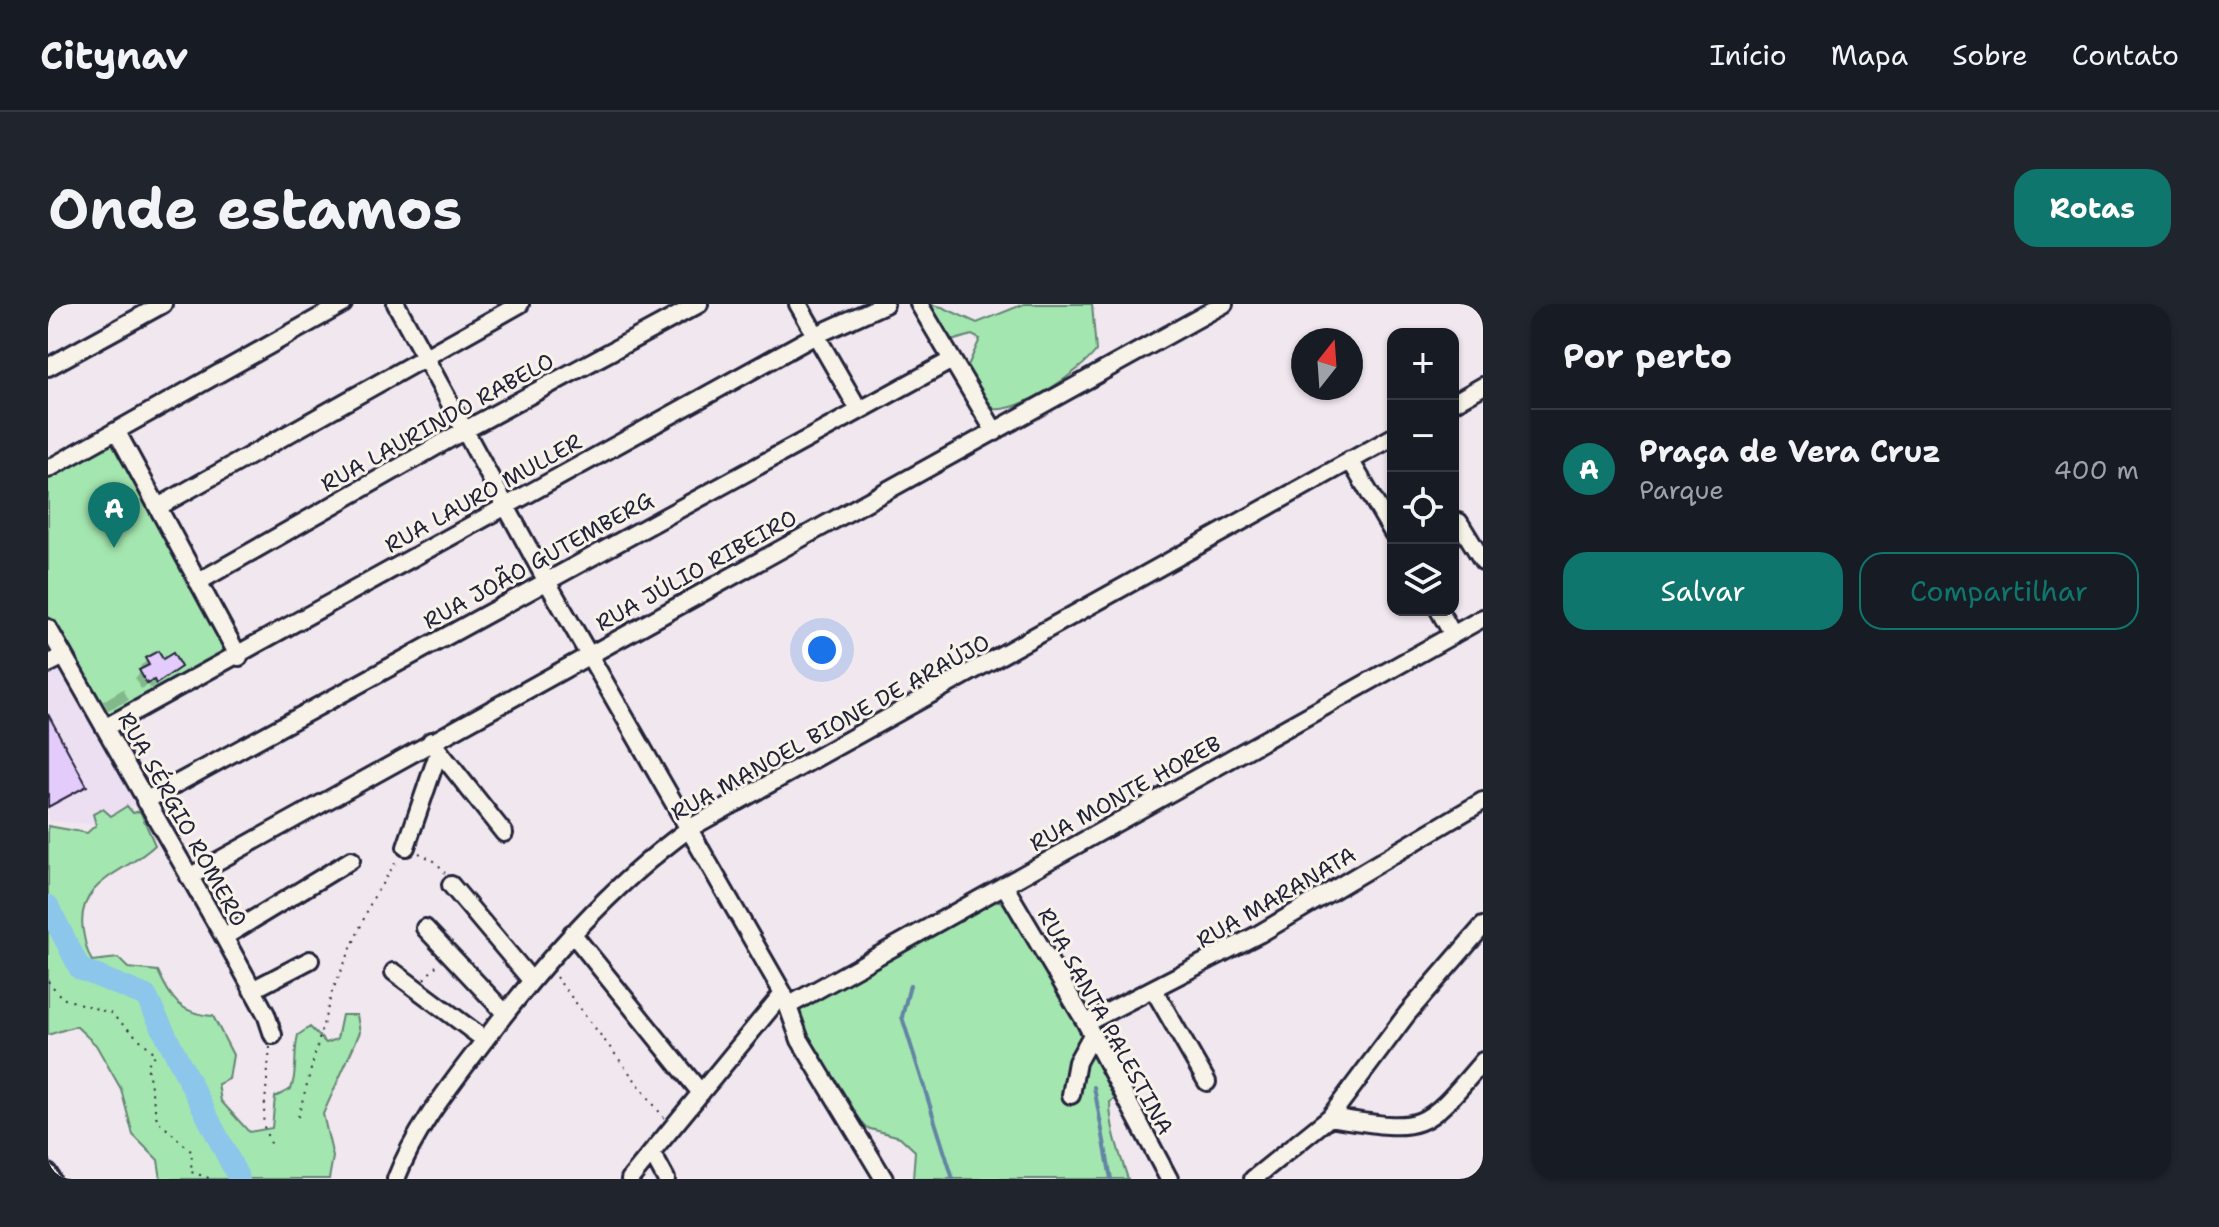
<!DOCTYPE html>
<html lang="pt">
<meta charset="utf-8">
<style>
:root{--surface:#171b24;--page:#20242c;--text:#f1f3f6;--muted:#9ea1a6;--line:#363941;--accent:#0f766e}
body{margin:0;font-family:"Shantell Sans",sans-serif;background:var(--page);color:var(--text)}
.controls{position:absolute;right:24px;top:24px;display:grid;overflow:hidden;border-radius:16px;box-shadow:0 2px 6px #0004}
.controls button{width:72px;height:72px;display:grid;place-items:center;padding:0;border:0;border-bottom:2px solid var(--line);background:var(--surface);color:var(--text);font:40px sans-serif}
.compass{position:absolute;left:1243px;top:24px;width:72px;height:72px;border-radius:50%;background:var(--surface);box-shadow:0 2px 6px #0004;rotate:17deg}
.you{position:absolute;left:774px;top:346px;width:28px;height:28px;margin:-20px;border:6px solid #fff;border-radius:50%;background:#1a73e8;box-shadow:0 0 0 12px #1a73e833}
.badge{display:grid;place-items:center;width:52px;height:52px;border-radius:50%;background:var(--accent);color:#fff;font-size:26px;font-weight:700}
.pin{position:absolute;translate:-50% -66px;filter:drop-shadow(0 2px 4px #0008)}
.pin::after{content:'';position:absolute;top:42px;width:28px;height:24px;background:inherit;clip-path:polygon(0 0,100% 0,50% 100%)}
.list{margin:0;padding:0;list-style:none}
h2{display:flex;justify-content:space-between;align-items:center;height:104px;margin:0;padding:0 32px;font-size:34px}
h2 small{font-size:26px;font-weight:400;color:var(--muted)}
.list li{display:grid;grid-template-columns:52px 1fr auto;gap:24px;align-items:center;box-sizing:border-box;height:120px;padding:0 32px;border-top:2px solid var(--line)}
.list b{display:block;font-size:30px;white-space:nowrap}
.list p{margin:0;font-size:26px;white-space:nowrap;color:var(--muted)}
.list em{font-size:26px;font-style:normal;color:var(--muted)}
.actions{display:flex;gap:16px;padding:24px 32px}
.actions a{flex:1;padding:18px 0;border:2px solid var(--accent);border-radius:24px;text-align:center;font-size:28px;color:var(--accent)}
.actions .main{background:var(--accent);color:#fff}
.icon{flex:none;width:44px;height:44px;fill:none;stroke:currentColor;stroke-width:2;stroke-linecap:round;stroke-linejoin:round}
.map{position:relative;flex:none;width:1435px;height:875px;overflow:hidden;border-radius:24px}
header{display:flex;align-items:center;gap:48px;box-sizing:border-box;height:112px;padding:0 40px;background:var(--surface);border-bottom:2px solid var(--line)}
header strong{font-size:38px}
nav{display:flex;gap:44px;margin-inline-start:auto;font-size:28px}
.intro{display:flex;align-items:center;justify-content:space-between;box-sizing:border-box;height:192px;padding:0 48px}
h1{margin:0;font-size:56px}
.button{padding:20px 36px;border-radius:24px;background:var(--accent);color:#fff;font-size:28px;font-weight:700}
main{display:flex;gap:48px;padding:0 48px}
aside{flex:1;background:var(--surface);border-radius:24px;box-shadow:0 2px 6px #0004}
.map>svg:first-child{display:block}
</style>
<header>
<strong>Citynav</strong>
<nav><a>Início</a><a>Mapa</a><a>Sobre</a><a>Contato</a></nav>
</header>
<div class="intro"><h1>Onde estamos</h1><a class="button">Rotas</a></div>
<main>
<div class="map">
<svg width="1435" height="875" viewBox="0 0 1435 875">
<rect width="100%" height="100%" fill="#f1e7ee"/>
<filter id="ink" filterUnits="userSpaceOnUse"><feTurbulence type="fractalNoise" baseFrequency=".0125" numOctaves="2"/><feDisplacementMap in="SourceGraphic" scale="16" xChannelSelector="R" yChannelSelector="G"/><feConvolveMatrix kernelMatrix="1 2 1 2 8 2 1 2 1" color-interpolation-filters="sRGB"/></filter>
<g filter="url(#ink)">
<path fill="#eddff2" d="M15 360 90 499 54 521 0 517V368Z"/>
<path fill="#a4e6af" stroke="#638475" stroke-width="2" d="M879 0 894 3 929 19 976 0H1044L1048 47C1031 69 973 108 946 105L918 66 932 35 924 31 903 37Z
M69 128 191 353 58 423 0 322V165Z
M79 502 85 509 92 507 107 541C79 569 27 576 35 627 37 638 38 647 44 657L70 654 80 664 110 667C122 694 132 710 165 712L185 751 181 775 170 780 173 797 201 828 224 824 227 793 243 785C250 767 245 751 250 731L262 723 278 739 289 735 294 711H309L312 728 275 810 285 853 281 875H113L110 856 85 831 73 785 48 741 28 722 0 731V522L39 529 48 521 45 510 55 505 63 512Z
M945 593 965 606 1072 792 1062 798C1062 825 1072 850 1080 875H865L867 847 852 833 819 824 794 792 753 725 747 708Z"/>
<path fill="#0003" d="M110 349 114 357 131 363 102 385 100 381 93 385 87 374 95 366 92 362Z
M75 385 81 396 60 406 55 397Z"/>
<g fill="none" stroke-linecap="round" stroke-linejoin="round">
<path stroke="#6284a5" stroke-width="4" d="M862 681 854 713 905 875
M1046 783 1063 875"/>
<path stroke="#8cc6eb" stroke-width="22" d="M0 602 32 665 98 692 191 875"/>
</g>
<path fill="#e3cbfb" stroke="#22223b" stroke-width="2" d="M110 347 115 355 125 349 133 363 108 380 106 376 99 380 91 366 101 361 97 354Z
M0 410 39 482 0 503Z"/>
<g fill="none" stroke-linecap="round" stroke-linejoin="round">
<defs>
<path id="minor" d="M348 0 498 276 735 689 752 736 836 875
M750 0 811 106
M871 0 947 128
M0 63 115 0
M1405 99 1435 82
M69 128 191 353
M1302 156 1345 229
M0 165 295 0
M110 203 472 0
M1411 218 1435 257
M150 278 417 126 651 0
M1391 306 1405 331
M0 324 176 633 218 710 225 731
M0 360 16 352
M58 423 766 32 837 0
M383 437 456 529
M97 497 904 56
M358 543 391 447
M141 573 1176 0
M403 581 483 676
M956 581 1038 719 1121 875
M377 624 457 709
M524 629 653 789
M176 633 303 556
M346 668 437 736
M204 686 262 656
M1106 686 1159 778
M740 702 1435 314
M1038 719 1211 630 1435 497
M1023 791 1029 758 1044 731
M1282 813C1376 828 1373 830 1435 757
M604 849 618 875
M0 869 3 875
M348 875C368 823 403 781 436 737 497 657 561 583 642 524L1345 133
M582 875 735 689
M1205 875 1282 813 1359 710 1435 622"/>
</defs>
<use href="#minor" stroke="#22223b" stroke-width="22"/>
<path stroke="#22223b" stroke-width="2" stroke-dasharray="2 6" stroke-linecap="butt" d="M371 549 388 558 397 569
M508 673 616 814
M376 675 391 659
M0 677 14 694 62 709 108 750 99 761 109 816 144 848 143 868 164 875
M222 743 215 820 223 842
M250 813 284 688 324 596 349 556"/>
<use href="#minor" stroke="#f7f3e8" stroke-width="16"/>
</g>
</g>
<g text-anchor="middle" stroke-width="6" stroke-linejoin="round" paint-order="stroke">
<g font-size="22" fill="#22223b" stroke="#f7f3e8">
<text transform="translate(389 118) rotate(-29)" y="8">RUA LAURINDO RABELO</text>
<text transform="translate(435 189) rotate(-29)" y="8">RUA LAURO MULLER</text>
<text transform="translate(490 256) rotate(-29)" y="8">RUA JOÃO GUTEMBERG</text>
<text transform="translate(648 266) rotate(-29)" y="8">RUA JÚLIO RIBEIRO</text>
<text transform="translate(782 423) rotate(-29)" y="8">RUA MANOEL BIONE DE ARAÚJO</text>
<text transform="translate(1077 489) rotate(-29)" y="8">RUA MONTE HOREB</text>
<text transform="translate(135 515) rotate(61)" y="8">RUA SÉRGIO ROMERO</text>
<text transform="translate(1228 593) rotate(-30)" y="8">RUA MARANATA</text>
<text transform="translate(1058 717) rotate(61)" y="8">RUA SANTA PALESTINA</text>
</g>
</g>
</svg>
<div class="controls">
<button>+</button>
<button>−</button>
<button><svg class="icon" aria-label="locate" viewBox="0 0 24 24"><circle cx="12" cy="12" r="6"/><path d="M12 2v4M12 18v4M2 12h4M18 12h4"/></svg></button>
<button><svg class="icon" aria-label="layers" viewBox="0 0 24 24"><path d="M12 4l9 5-9 5-9-5zM3 14l9 5 9-5"/></svg></button>
</div>
<svg class="compass" viewBox="-18 -18 36 36"><path d="M0-13l5 13h-10z" fill="#e53935"/><path d="M0 13l5-13h-10z" fill="#9ea1a6"/></svg>
<div class="you"></div>
<div class="pin badge" style="left:66px;top:244px">A</div>
</div>
<aside>
<h2>Por perto<small></small></h2>
<ul class="list">
<li><span class="badge">A</span><div><b>Praça de Vera Cruz</b><p>Parque</p></div><em>400 m</em></li>
</ul>
<div class="actions"><a class="main">Salvar</a><a>Compartilhar</a></div>
</aside>
</main>
